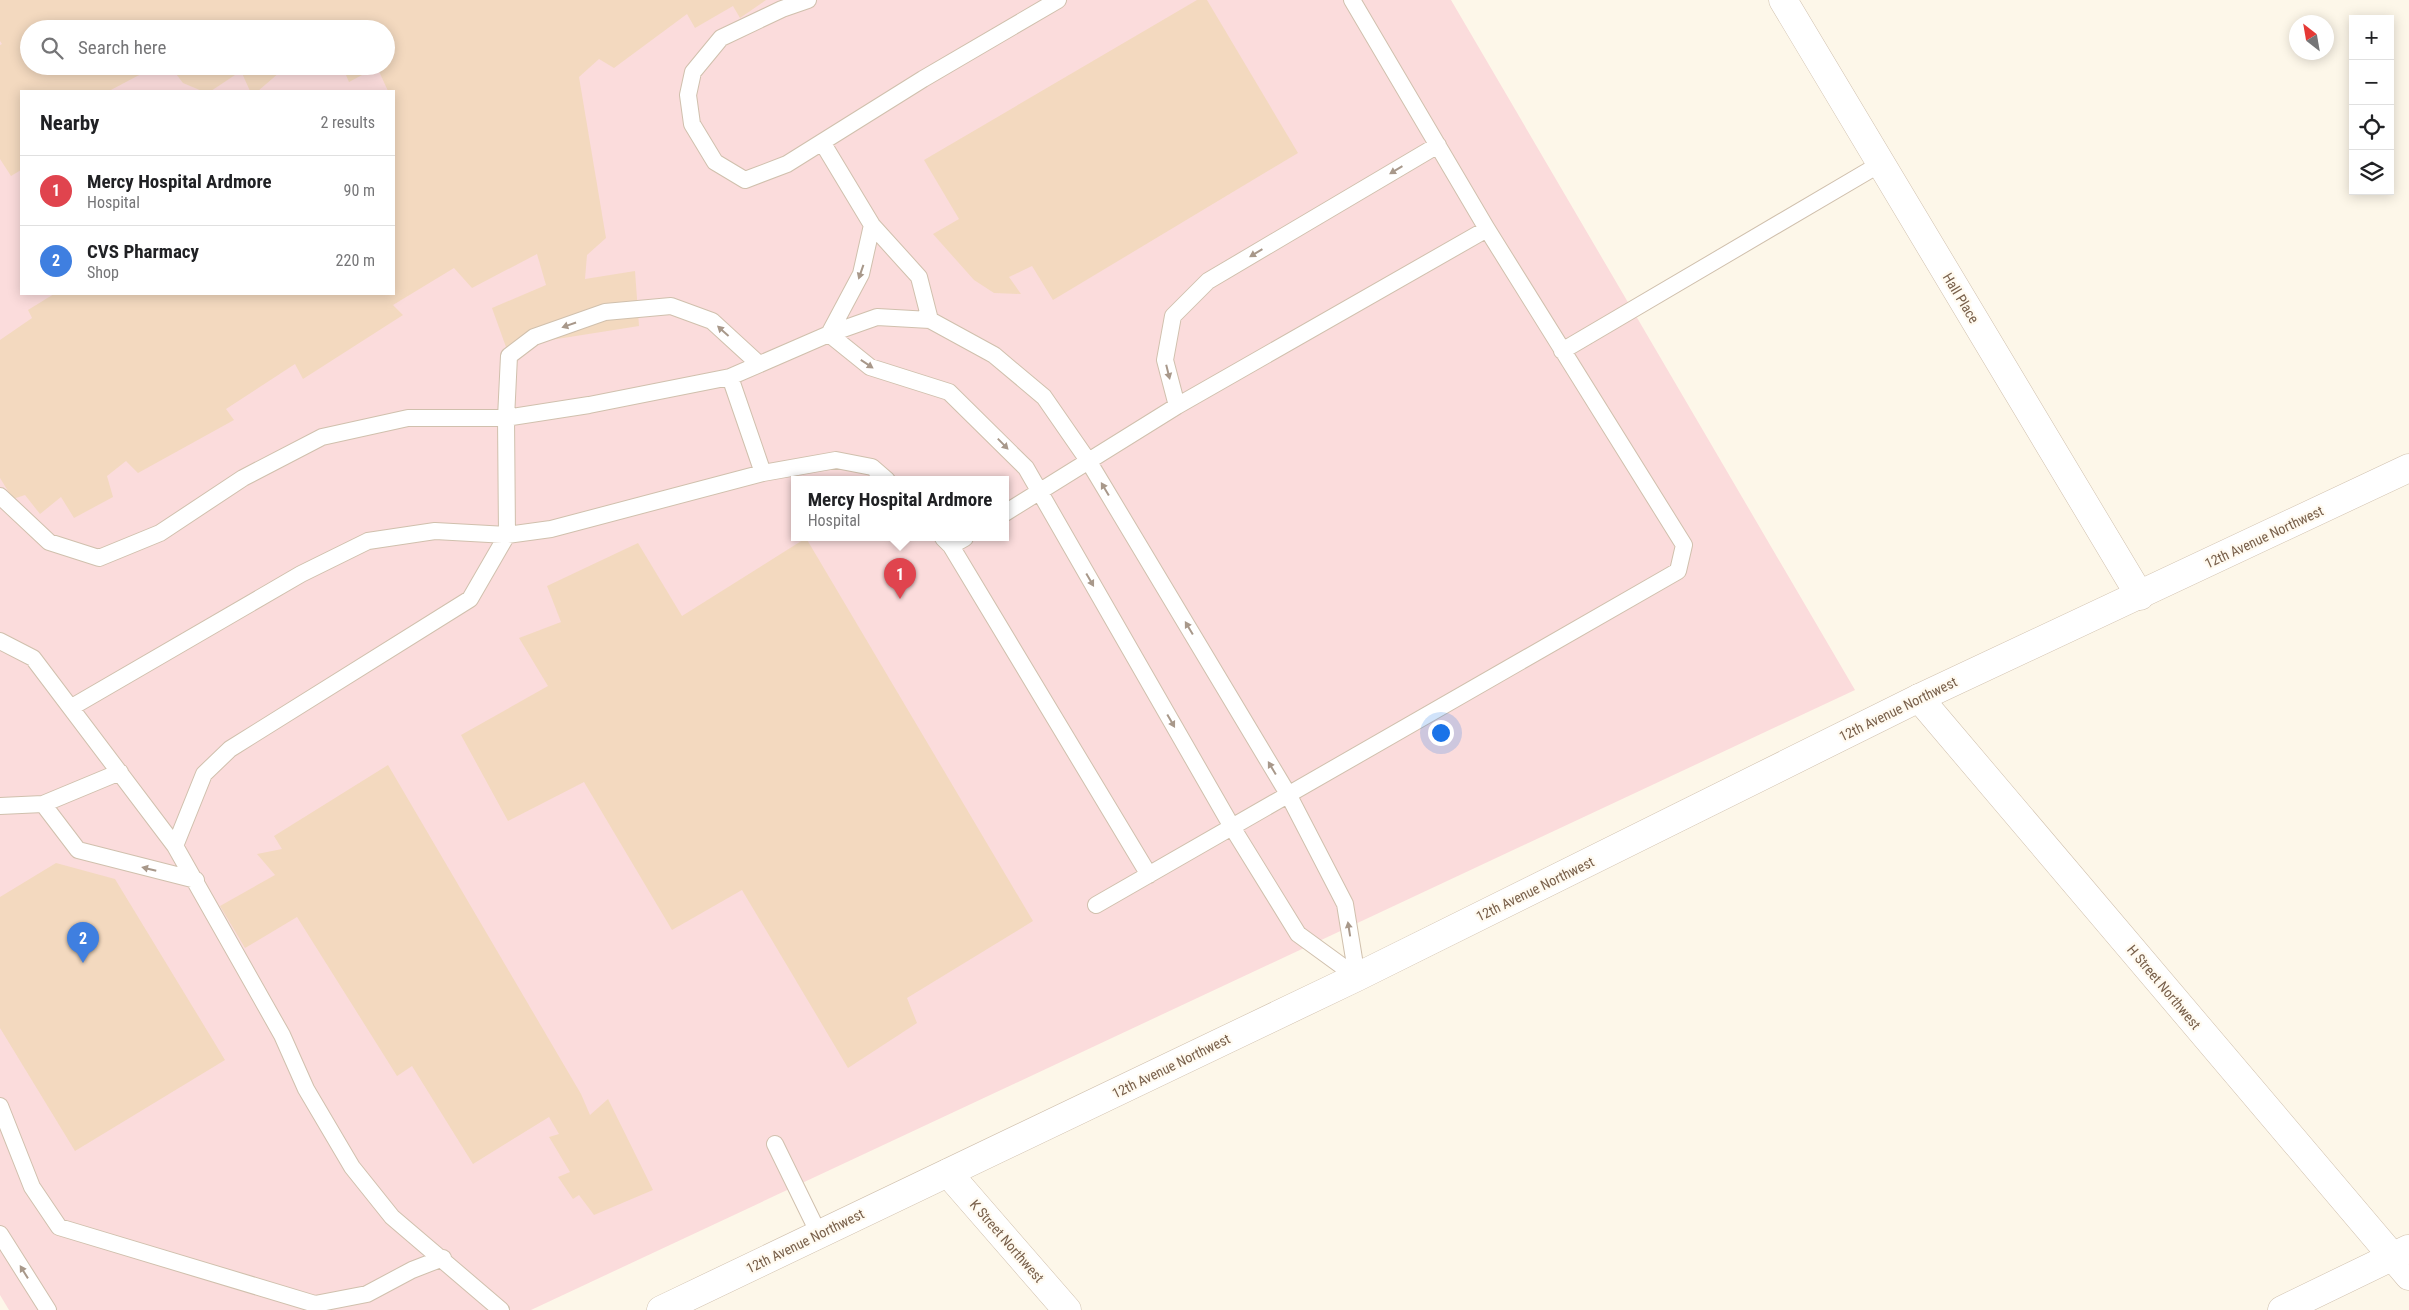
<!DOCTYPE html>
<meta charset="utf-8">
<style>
:root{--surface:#fff;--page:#f2f2f2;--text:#202124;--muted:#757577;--line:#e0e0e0;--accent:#7c3aed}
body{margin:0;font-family:"Roboto Condensed",sans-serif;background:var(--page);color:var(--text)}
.controls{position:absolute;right:15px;top:15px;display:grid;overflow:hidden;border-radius:0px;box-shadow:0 2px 12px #0003}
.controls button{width:45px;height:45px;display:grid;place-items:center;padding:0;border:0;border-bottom:1px solid var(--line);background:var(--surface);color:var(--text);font:25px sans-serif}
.compass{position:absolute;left:2289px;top:15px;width:45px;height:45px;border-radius:50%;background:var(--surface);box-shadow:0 2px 12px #0003;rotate:329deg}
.you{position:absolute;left:1440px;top:732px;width:18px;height:18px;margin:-12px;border:4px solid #fff;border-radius:50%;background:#1a73e8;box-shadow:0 0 0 8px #1a73e833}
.badge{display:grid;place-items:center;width:32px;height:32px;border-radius:50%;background:var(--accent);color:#fff;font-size:16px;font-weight:700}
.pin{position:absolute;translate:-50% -41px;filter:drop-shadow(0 1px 2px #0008)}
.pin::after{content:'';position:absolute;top:26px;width:18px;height:15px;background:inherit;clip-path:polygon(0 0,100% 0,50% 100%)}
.popup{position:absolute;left:791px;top:476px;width:218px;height:65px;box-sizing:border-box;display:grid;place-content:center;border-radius:0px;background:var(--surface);filter:drop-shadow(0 1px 4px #0005);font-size:16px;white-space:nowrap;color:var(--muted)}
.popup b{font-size:19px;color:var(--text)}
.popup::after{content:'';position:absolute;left:50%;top:100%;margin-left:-10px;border:10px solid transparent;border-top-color:var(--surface)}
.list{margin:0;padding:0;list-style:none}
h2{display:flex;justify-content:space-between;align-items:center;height:65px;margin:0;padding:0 20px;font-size:21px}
h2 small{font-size:16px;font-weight:400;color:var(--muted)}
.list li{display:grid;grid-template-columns:32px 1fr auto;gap:15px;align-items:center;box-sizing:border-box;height:70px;padding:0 20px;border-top:1px solid var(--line)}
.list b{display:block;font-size:19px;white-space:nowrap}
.list p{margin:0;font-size:16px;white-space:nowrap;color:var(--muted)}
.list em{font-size:16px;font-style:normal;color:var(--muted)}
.icon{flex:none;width:28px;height:28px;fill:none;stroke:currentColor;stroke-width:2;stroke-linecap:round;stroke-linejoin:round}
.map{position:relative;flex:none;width:2409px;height:1310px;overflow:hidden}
.search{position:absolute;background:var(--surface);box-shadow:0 2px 12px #0003;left:20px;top:20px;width:375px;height:55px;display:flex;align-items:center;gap:12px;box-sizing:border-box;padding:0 18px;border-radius:28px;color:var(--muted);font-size:19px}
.panel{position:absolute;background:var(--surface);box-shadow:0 2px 12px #0003;left:20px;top:90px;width:375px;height:205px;border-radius:0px}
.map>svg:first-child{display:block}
</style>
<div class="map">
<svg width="2409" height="1310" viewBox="0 0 2409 1310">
<rect width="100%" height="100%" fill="#fdf7e9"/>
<path fill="#fbdcdc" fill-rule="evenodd" d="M0 0H1451L1855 690 531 1310H9L0 1295ZM29 29H386V66H29ZM21 91H394V294H21ZM795 480H1005V538H795Z"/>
<path fill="#f3d9bf" d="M0 0H766L740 18 733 6 695 28 687 14 614 68 599 59 579 77 606 238 587 255 585 279 635 271 639 326 506 347 492 308 546 285 537 254 472 288 454 268 393 305 403 315 303 379 295 364 226 409 234 420 138 473 126 461 107 476 113 497 74 518 61 497 40 514 25 495 13 499 0 478V340L32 318 28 310 54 294H394V91H388L377 67 349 82 342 66H386V29H29V66H156L109 91H21V170L11 176 0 159V45L2 44 0 41Z
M1197 0H1207L1298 153 1053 300 1032 266 1009 277 1021 294 994 293 974 280 933 234 959 219 924 160Z
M170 66H287L258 91H250L241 71 211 91H202L183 83Z
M806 538 1033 921 907 998 917 1023 848 1068 742 890 672 930 584 782 508 821 461 735 548 686 519 638 561 622 547 586 638 543 682 616Z
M388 765 581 1094 590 1115 608 1099 653 1190 594 1215 579 1195 573 1199 558 1177 570 1172 549 1137 559 1134 549 1117 473 1164 412 1066 397 1076 297 917 245 948 220 906 275 875 257 854 282 849 274 836Z
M56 863 115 879 225 1060 75 1151 0 1028V897Z"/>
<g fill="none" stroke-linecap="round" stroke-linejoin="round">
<defs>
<path id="service" d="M808 0 782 9 721 38 693 72 688 95 692 124 715 162 745 180 787 164 923 79 1058 0
M822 142 872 225 919 277 930 320
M829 334 870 367 949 392 1026 468 1232 827 1298 934 1357 977
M829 334 861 274 872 225
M1562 351 1880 164
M730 377 763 473
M1177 406 1165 360 1173 316 1208 281 1438 145
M0 496 49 542 99 558 160 533 243 478 322 437 408 418H506L589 405 730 377 829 334 877 317 930 320 994 355 1044 397 1089 462 1288 794 1345 904 1357 977
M1005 513 1177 406 1487 229
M943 538 951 546 1149 875
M951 546 965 538
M0 641 33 658 175 846 282 1035 306 1089 352 1167 392 1217 501 1310
M72 707 301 574 368 541 435 531 507 535 551 529 763 473 836 460 872 467 887 480
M43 804 78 850 196 880
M0 806 43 804 120 772
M175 846 204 774 230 749 470 599 507 535 506 418 509 356 534 337 605 312 671 306 712 321 759 364
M1096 905 1678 571 1684 545 1487 229 1352 0
M0 1106 32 1187 59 1227 315 1304 367 1294 412 1270 443 1258
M775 1144 819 1234
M0 1234 48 1310"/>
<path id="minor" d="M1783 0 2140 596
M1919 698 2409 1276
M948 1173 1067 1310
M2282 1310 2408 1249"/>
<path id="tertiary" d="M661 1310 1357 977 1919 698 2409 468"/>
</defs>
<use href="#service" stroke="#d0c0ad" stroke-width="18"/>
<use href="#minor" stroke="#d0c0ad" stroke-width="29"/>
<use href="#tertiary" stroke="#d0c0ad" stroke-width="29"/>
<use href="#service" stroke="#fff" stroke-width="16"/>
<use href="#minor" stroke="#fff" stroke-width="28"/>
<use href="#tertiary" stroke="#fff" stroke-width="28"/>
</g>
<defs><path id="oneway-solid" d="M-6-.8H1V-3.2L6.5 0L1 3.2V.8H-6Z" transform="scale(1.25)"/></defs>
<g fill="#a8988a">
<use href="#oneway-solid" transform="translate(1396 170) rotate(149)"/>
<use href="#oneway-solid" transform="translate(1256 253) rotate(149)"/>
<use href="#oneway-solid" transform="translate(861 272) rotate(109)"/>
<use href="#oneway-solid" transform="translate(569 325) rotate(161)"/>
<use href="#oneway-solid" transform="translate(723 331) rotate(-138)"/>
<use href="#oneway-solid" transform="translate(867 364) rotate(34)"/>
<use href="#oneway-solid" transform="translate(1168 372) rotate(76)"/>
<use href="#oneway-solid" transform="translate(1003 444) rotate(46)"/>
<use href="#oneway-solid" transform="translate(1105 489) rotate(-121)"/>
<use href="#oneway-solid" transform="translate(1090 580) rotate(60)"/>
<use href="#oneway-solid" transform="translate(1189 628) rotate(-121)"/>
<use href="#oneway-solid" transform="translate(1171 721) rotate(60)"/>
<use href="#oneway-solid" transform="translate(1272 768) rotate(-121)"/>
<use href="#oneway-solid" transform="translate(149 869) rotate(-166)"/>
<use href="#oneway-solid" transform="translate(1349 929) rotate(-99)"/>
<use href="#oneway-solid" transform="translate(24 1272) rotate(-122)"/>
</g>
<g text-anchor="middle" stroke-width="4.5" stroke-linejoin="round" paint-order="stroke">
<g font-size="14" fill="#79604b" stroke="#fffaf0">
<text transform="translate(1961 298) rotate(59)" y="5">Hall Place</text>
<text transform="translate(2264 537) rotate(-25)" y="5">12th Avenue Northwest</text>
<text transform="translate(1898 709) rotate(-26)" y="5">12th Avenue Northwest</text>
<text transform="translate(1535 889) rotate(-26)" y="5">12th Avenue Northwest</text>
<text transform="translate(2164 987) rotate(50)" y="5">H Street Northwest</text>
<text transform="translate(1171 1066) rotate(-26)" y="5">12th Avenue Northwest</text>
<text transform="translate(805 1241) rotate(-26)" y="5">12th Avenue Northwest</text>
<text transform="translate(1007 1241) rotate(49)" y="5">K Street Northwest</text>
</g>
</g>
</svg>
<div class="controls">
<button>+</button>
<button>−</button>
<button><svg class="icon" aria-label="locate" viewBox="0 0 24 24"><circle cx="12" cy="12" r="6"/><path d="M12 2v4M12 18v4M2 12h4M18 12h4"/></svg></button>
<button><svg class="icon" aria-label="layers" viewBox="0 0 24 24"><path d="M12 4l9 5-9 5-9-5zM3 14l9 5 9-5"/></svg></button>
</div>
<svg class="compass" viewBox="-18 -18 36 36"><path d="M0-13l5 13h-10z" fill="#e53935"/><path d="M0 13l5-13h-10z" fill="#757577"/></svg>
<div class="you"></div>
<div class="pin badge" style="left:900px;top:599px;background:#e0444e">1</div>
<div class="popup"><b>Mercy Hospital Ardmore</b>Hospital</div>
<div class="pin badge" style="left:83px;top:963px;background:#3f7fe0">2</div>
<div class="search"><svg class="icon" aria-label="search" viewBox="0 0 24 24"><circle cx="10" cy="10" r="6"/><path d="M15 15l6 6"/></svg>Search here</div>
<section class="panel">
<h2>Nearby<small>2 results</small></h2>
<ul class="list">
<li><span class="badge" style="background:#e0444e">1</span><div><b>Mercy Hospital Ardmore</b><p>Hospital</p></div><em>90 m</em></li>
<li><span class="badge" style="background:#3f7fe0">2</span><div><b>CVS Pharmacy</b><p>Shop</p></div><em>220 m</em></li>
</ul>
</section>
</div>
